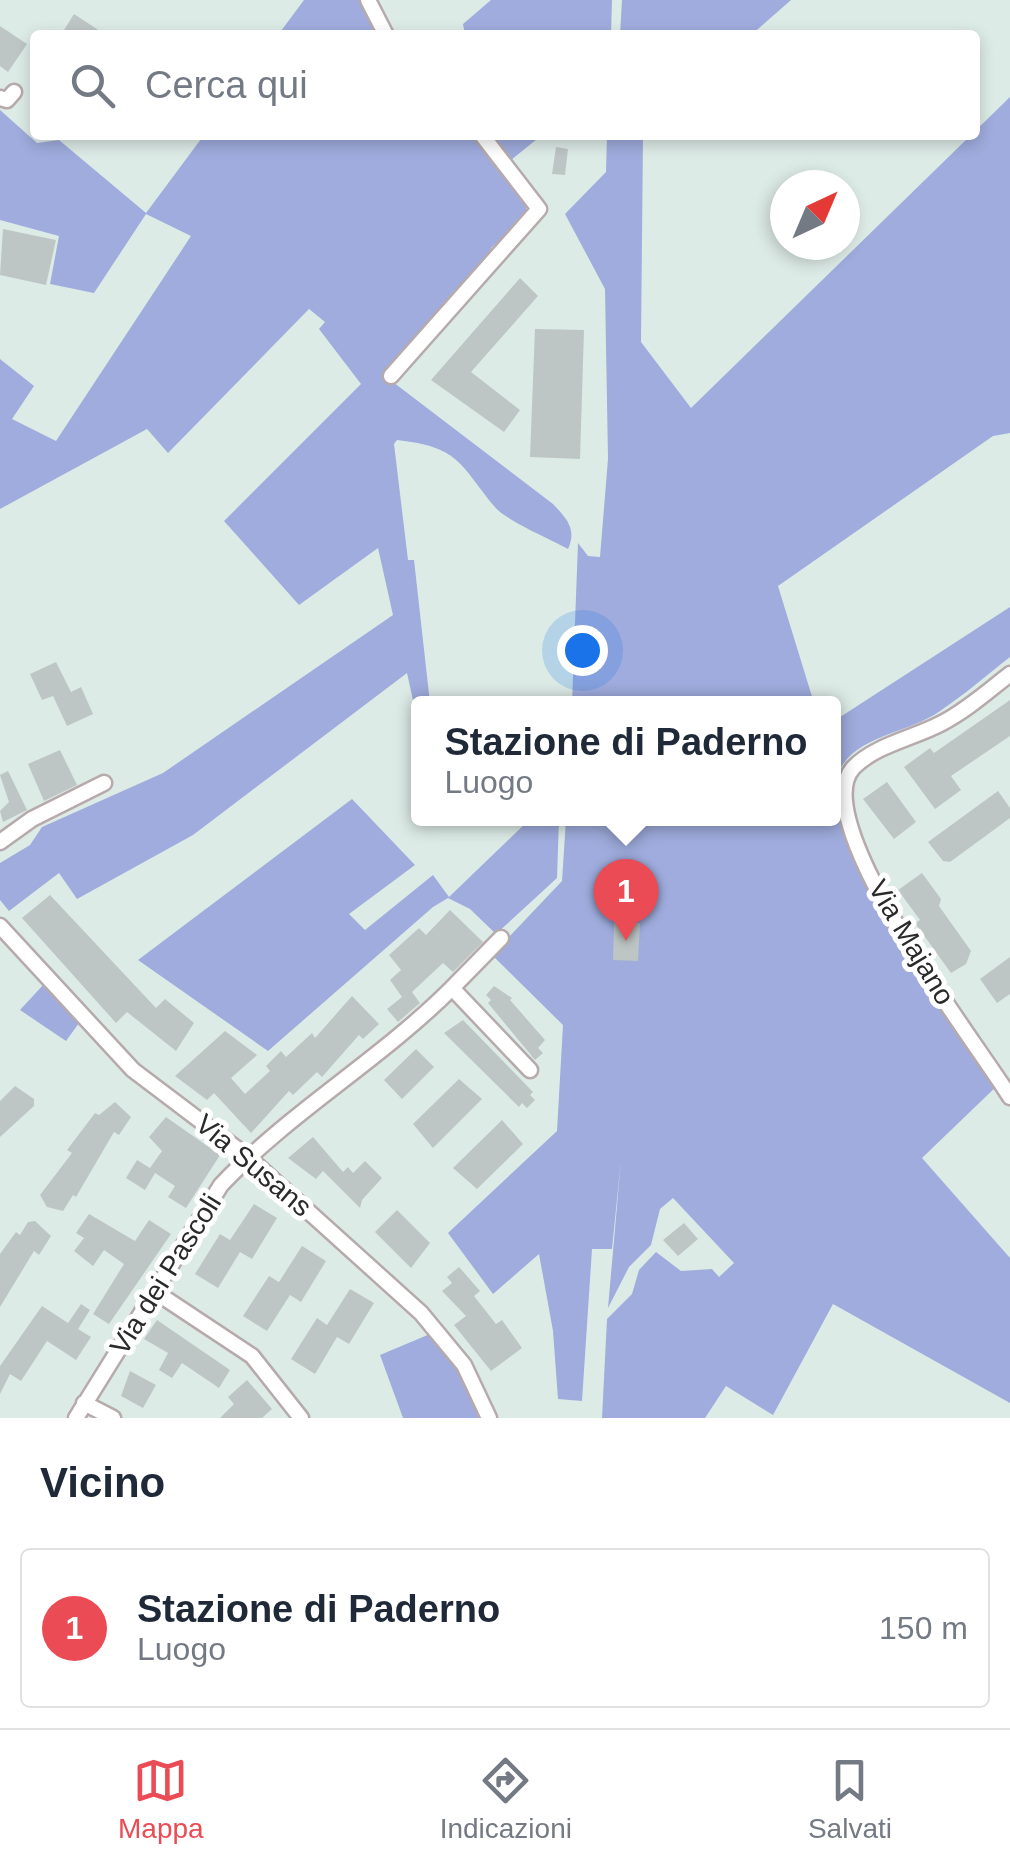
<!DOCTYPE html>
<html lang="it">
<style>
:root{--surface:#fff;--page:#f6f6f7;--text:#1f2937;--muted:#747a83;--line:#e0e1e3;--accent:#ea4b54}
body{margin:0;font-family:Arial,sans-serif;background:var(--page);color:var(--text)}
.compass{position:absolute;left:770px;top:170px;width:90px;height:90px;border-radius:50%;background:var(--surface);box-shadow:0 5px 15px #0003;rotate:44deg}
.you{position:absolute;left:582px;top:650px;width:35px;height:35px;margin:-25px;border:8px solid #fff;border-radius:50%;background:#1a73e8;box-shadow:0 0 0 15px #1a73e833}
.badge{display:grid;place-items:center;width:65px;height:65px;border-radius:50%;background:var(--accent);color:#fff;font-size:32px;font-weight:700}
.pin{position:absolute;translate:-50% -82px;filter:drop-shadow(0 2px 5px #0008)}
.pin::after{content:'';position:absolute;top:52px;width:35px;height:30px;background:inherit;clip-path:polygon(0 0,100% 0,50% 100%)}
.popup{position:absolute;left:411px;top:696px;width:430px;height:130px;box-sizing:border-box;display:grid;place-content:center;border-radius:10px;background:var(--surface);filter:drop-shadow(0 2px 8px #0005);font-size:32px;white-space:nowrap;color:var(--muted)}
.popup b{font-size:38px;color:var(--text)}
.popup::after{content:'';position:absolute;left:50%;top:100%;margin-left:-20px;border:20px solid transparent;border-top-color:var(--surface)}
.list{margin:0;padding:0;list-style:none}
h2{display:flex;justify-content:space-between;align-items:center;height:130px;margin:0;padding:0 40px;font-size:42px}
h2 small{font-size:32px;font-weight:400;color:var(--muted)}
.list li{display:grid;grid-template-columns:65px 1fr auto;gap:30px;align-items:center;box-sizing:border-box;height:160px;margin:0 20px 20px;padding:0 20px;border:2px solid var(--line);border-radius:10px}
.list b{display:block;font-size:38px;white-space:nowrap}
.list p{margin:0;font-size:32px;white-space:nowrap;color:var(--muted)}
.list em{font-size:32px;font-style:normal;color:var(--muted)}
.icon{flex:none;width:55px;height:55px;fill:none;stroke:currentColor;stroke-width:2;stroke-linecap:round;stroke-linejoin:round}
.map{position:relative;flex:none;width:1010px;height:1418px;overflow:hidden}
.search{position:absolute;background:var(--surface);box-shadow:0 5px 15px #0003;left:30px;right:30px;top:30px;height:110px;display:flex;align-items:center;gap:25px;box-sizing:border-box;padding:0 35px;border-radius:10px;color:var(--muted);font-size:38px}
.sheet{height:310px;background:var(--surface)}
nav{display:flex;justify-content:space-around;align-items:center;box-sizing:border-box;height:140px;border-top:2px solid var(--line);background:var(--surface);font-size:28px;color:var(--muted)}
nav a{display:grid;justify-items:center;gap:5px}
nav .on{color:var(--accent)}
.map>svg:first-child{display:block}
</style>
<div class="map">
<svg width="1010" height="1418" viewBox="0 0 1010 1418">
<rect width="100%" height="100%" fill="#ddebe7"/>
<path fill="#9facdd" d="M304 0H362L380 35H278Z
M491 0H612L611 35H465L463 24Z
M622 0H791L751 35H620Z
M1010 97V433L993 436 778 586 814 703H572L578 543 588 556 600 557 608 459 605 289 565 214 606 172 607 135H643L641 342 691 408Z
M0 110 37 143 59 140 146 213 204 135H476L526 198V217L491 248 488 260 389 379 553 504C567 519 577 529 568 549 550 539 506 521 494 506 459 463 459 447 397 440L394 444 408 560H414L430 703 418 704V723L407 673 193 835 77 899 59 873 9 911 0 900V863L30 845 42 827 163 773 393 615 378 548 299 605 224 521 361 384 319 329 325 322 309 309 168 453 147 429 0 509V359L34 386 12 419 56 441 191 236 146 214 94 293 50 284 59 236 0 220Z
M492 135H542L511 160Z
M1010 607V657C987 675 964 695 940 711 903 737 847 734 834 784V721Z
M834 798 888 909 1001 1082 922 1158 1010 1258V1403L833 1304 773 1415 726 1386 705 1418H602L607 1319 632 1294 639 1270 656 1252 681 1271 712 1269 719 1277 734 1263 673 1198 660 1209 651 1245 629 1267 608 1308 621 1160 612 1249H592L582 1401 558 1399 553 1331 539 1254 493 1294 448 1233 557 1131 563 1025 492 955 562 881 566 819 834 818Z
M352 799 415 865 349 914 365 930 433 875 449 897 530 819H559L557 878 496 934 470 909 448 898 433 907 268 1051 138 960Z
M44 984 79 1023 66 1041 20 1010Z
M430 1334 458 1370 480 1418H403L380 1355Z"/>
<path fill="#bdc6c4" d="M74 14 106 35H72L64 30Z
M0 26 27 44 8 72 0 66Z
M556 147 568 149 565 175 552 174Z
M3 229 56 240 46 285 0 275Z
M520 278 538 296 471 372 520 410 504 432 431 380Z
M535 329 584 330 580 459 530 457Z
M56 662 71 692 81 687 93 714 67 726 53 696 42 700 30 674Z
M1010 700V736L951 776 961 790 935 809 904 767 930 748 934 753Z
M60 750 77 785 44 801 28 764Z
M8 771 27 810 3 822 0 811 9 802 0 775Z
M887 782 916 822 894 839 863 799Z
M998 791 1010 808V818L950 862 943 861 928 842Z
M922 873 941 899 939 906 971 951 966 964 951 973 915 923 920 920 898 890Z
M50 895 156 1008 165 999 194 1023 176 1051 127 1012 116 1023 22 918Z
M450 910 483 942 453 972 443 963 412 992 420 1003 398 1022 387 1009 402 997 390 980 401 970 389 955 419 928 426 935Z
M614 922 640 923 638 961 613 960Z
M1010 957V994L997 1003 980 979Z
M494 986 512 998 510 1000 545 1040 538 1048 543 1053 535 1060 488 1003 491 1000 486 995Z
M352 996 379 1024 363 1039 359 1035 322 1077 317 1072 293 1095 289 1091 251 1133 214 1093 207 1100 175 1076 225 1031 257 1055 231 1078 245 1094 270 1071 266 1066 281 1051 286 1057 312 1033 315 1038Z
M463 1020 533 1092 530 1095 535 1100 527 1108 522 1103 519 1107 444 1033Z
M416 1049 434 1067 402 1099 384 1080Z
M459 1079 482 1099 433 1148 413 1124Z
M15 1086 34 1099V1106L0 1137V1101Z
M115 1102 131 1117 119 1135 114 1132 76 1197 73 1195 63 1211 47 1207 40 1195 72 1153 67 1150 95 1113 99 1115Z
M166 1117 220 1155 186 1208 168 1197 175 1186 155 1173 145 1190 126 1178 137 1160 150 1168 162 1151 149 1137Z
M502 1120 523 1144 477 1189 453 1168Z
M313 1137 343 1172 348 1167 353 1173 365 1161 382 1178 362 1200 360 1208 323 1171 316 1179 288 1158Z
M254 1204 277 1218 252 1259 240 1252 218 1288 195 1274 220 1234 230 1240Z
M397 1210 430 1243 411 1268 375 1232Z
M89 1214 135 1241 149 1220 171 1234 109 1324 93 1314 124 1264 104 1250 93 1266 74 1251 84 1238 76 1233Z
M35 1221 51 1236 39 1255 34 1251 0 1307V1254L16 1232 20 1235 28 1222Z
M684 1223 698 1239 678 1256 663 1240Z
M302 1246 326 1261 301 1302 290 1295 267 1331 243 1316 269 1276 279 1282Z
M459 1267 480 1291 474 1296 496 1324 502 1320 522 1348 491 1371 454 1325 466 1316 442 1291 452 1283 447 1277Z
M350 1289 374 1303 349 1344 337 1337 315 1374 291 1359 317 1318 327 1325Z
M81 1304 90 1310 78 1329 91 1337 76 1360 47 1341 21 1381 10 1374 0 1394V1366L42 1306 68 1323Z
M157 1320 230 1370 219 1388 182 1363 172 1378 159 1370 168 1353 144 1339Z
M130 1371 156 1385 143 1408 121 1396Z
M247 1380 272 1409 262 1418H220L234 1404 228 1397Z"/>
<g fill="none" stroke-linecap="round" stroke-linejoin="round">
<defs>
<path id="street" d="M368 0 386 35
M0 98 7 100 14 92
M391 376 539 209 482 135
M1010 674C988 691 967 710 942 723 914 738 875 745 853 768 805 821 978 1045 1010 1097
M0 842 32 819 104 783
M0 926 133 1070 248 1157 421 1313 464 1365 489 1418
M452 988 501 938
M154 1291 252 1356 301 1418
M84 1403 113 1418
M76 1418 221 1185C290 1112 380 1060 452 988L530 1070"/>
</defs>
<use href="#street" stroke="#b6aaab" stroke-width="19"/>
<use href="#street" stroke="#fff" stroke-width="14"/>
</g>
<g text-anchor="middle" stroke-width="10" stroke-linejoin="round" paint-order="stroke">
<g font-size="28" fill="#2a2a2a" stroke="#fff">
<text transform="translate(912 942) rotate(59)" y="10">Via Majano</text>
<text transform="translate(254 1165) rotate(40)" y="10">Via Susans</text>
<text transform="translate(165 1274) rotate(-58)" y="10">Via dei Pascoli</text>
</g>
</g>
</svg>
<svg class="compass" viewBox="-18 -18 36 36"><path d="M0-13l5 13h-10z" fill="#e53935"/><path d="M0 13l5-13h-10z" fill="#747a83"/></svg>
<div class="you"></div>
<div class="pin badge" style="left:626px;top:941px">1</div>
<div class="popup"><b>Stazione di Paderno</b>Luogo</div>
<div class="search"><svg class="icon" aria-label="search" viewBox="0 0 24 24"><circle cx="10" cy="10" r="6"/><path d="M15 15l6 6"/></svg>Cerca qui</div>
</div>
<section class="sheet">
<h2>Vicino<small></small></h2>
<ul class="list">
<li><span class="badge">1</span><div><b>Stazione di Paderno</b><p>Luogo</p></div><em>150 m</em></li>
</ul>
</section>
<nav>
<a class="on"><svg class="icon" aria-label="map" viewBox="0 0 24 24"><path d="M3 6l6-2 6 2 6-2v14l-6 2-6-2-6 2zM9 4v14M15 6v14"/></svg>Mappa</a>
<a><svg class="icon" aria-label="directions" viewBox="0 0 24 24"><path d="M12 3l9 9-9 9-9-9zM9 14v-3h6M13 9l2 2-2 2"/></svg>Indicazioni</a>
<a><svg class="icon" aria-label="saved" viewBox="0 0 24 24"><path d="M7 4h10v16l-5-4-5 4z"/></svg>Salvati</a>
</nav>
